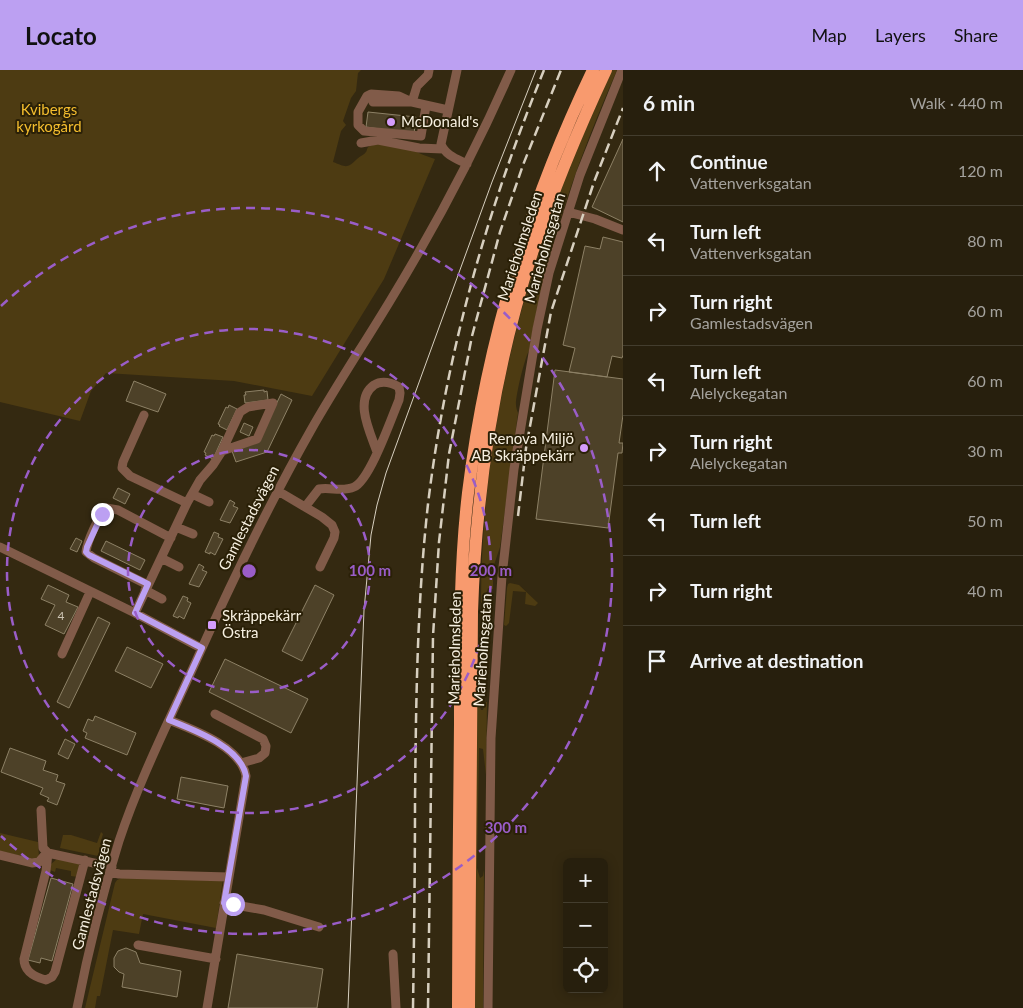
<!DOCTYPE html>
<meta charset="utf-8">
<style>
:root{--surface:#271f0d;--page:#332c1b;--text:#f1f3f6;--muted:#a4a29d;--line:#433d2e;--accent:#bca0f2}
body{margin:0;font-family:Lato,sans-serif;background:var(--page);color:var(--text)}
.controls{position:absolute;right:15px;bottom:15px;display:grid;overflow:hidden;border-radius:8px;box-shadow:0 2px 12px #0003}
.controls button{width:45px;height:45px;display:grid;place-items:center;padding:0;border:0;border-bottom:1px solid var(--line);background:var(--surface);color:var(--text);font:25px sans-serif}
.stop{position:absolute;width:15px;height:15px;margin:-11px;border:4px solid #bca0f2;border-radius:50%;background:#fff}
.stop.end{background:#bca0f2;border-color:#fff;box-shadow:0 1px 5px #0008}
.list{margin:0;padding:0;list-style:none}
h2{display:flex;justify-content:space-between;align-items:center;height:65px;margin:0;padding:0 20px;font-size:21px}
h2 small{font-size:16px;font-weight:400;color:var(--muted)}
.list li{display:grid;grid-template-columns:32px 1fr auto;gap:15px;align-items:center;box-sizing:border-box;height:70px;padding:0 20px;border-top:1px solid var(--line)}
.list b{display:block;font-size:19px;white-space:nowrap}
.list p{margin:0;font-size:16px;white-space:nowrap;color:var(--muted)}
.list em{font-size:16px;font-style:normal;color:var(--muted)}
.icon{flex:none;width:28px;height:28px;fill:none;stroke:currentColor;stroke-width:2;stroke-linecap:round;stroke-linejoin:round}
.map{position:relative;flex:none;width:623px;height:938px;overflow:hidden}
header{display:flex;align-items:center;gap:30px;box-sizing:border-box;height:70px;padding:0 25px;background:var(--accent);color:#111}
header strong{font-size:24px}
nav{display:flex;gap:28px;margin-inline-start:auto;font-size:18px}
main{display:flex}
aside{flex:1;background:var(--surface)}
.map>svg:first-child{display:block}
</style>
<header>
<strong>Locato</strong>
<nav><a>Map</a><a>Layers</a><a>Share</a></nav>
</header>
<main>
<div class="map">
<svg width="623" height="938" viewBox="0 0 623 938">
<rect width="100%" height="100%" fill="#342911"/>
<path fill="#4d3b12" d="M0 0H361L358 3 356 21 351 28 343 51 346 55 341 61 333 92C346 97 347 99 357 89 360 86 364 85 366 82 368 79 366 78 370 76 391 68 416 83 435 89L384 209 312 326 234 311 106 303 91 321 80 351 0 332Z
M612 0H617C577 91 545 183 529 281 525 286 515 328 516 335 516 338 517 340 518 343L500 477 493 498V519L488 518 485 528 481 533C481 404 506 276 548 154 566 101 589 51 612 0Z
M510 513 519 515 538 533 535 536 525 534 526 522 513 521 509 553 506 556 504 555 507 518 508 514Z
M486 632H487L486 705 483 679 479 678 477 798 480 808 483 806 484 800 483 938H475L476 635 479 634 481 640H483Z
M101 762 103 764 100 774 105 776 98 786 60 778 63 765H71L97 773Z
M0 763 38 772 39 787 34 789 0 781Z
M57 789 79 794 78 807 71 806V801L56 798 55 802 50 800 51 794Z
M124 807 223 809 216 858 143 844 139 864 113 860 100 926H97L95 938H85L115 813 117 810Z"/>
<path fill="#4d4128" stroke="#8d8166" d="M368 42 416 47 414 64 366 57Z
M623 69V152L592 137Z
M603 167 623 172V285L622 288 612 286 607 307 569 302 575 278 563 275 585 176 600 179Z
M555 300 623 309V345L619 373H623L622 383H618L608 458 536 449Z
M134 311 166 324 158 342 126 331Z
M264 320V322L267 321 268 330 245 333 244 325H246L245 322Z
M281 324 292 330 267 382 236 392 232 381 258 372Z
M229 335 237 339 227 360 219 356 220 355 218 354 226 337 228 338Z
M244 353 253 357 249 366 240 362Z
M215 364 223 367 213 389 205 385 206 383 204 382 212 365 214 366Z
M118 418 130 424 125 434 113 428Z
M230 430 235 433 233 436 238 438 230 453 220 450Z
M214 462 219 464 218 467 223 469 215 485 210 482V484L205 482Z
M76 468 82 471 77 482 70 479Z
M106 471 145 490 140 500 101 481Z
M199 494 204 497 202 500 207 502 199 517 189 514Z
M48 515 69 525 66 532 78 537 64 564 45 555 55 535 41 529Z
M315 515 334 525 302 591 282 581Z
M183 526 188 528 187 531 191 533 184 549 179 546 178 548 173 546Z
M98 547 110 553 69 638 57 632Z
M127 577 163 594 151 618 115 601Z
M225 589 308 629 291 663 209 622Z
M95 646 136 663 127 685 85 668 87 663 83 661 88 649 93 651Z
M65 669 75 674 68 689 58 684Z
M10 678 46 691 43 700 58 705 56 711 65 714 57 735 47 731 49 728 40 724 43 718 1 702Z
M181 707 228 716 224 738 177 729Z
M51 808 73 814 52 891 41 888 40 893 28 890Z
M126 878 136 882 140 893 181 901 177 927 122 917 124 904 119 902 114 897V888L118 881Z
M237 884 323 899 317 938H228Z"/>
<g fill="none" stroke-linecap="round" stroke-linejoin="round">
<path stroke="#815b49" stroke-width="9" d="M429 0 428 5 417 16 412 32 448 40
M457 0 441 74C445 85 457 89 467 94
M373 32H411
M412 32 399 26 371 24 367 26 358 42V55L364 61 421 66 426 36
M361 73 378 70 419 78 443 79
M568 142 595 149 623 160
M273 333 257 369 222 381 240 342 248 337Z
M144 345 123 392 122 398 130 406 187 433
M278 421 322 447 332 455 335 462 334 468 320 497
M192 424 209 432
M305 437 319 419C330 417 343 422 354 417 370 410 391 349 399 330L400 323 399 317C392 313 382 310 374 315 353 330 371 364 377 382
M176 457 193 464
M0 477 135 543 201 578
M161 488 179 497
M148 515 94 488 86 482C87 471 99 446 106 438L118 440 171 468
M145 520 162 529
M135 543 187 433 200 410 213 395 222 381
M62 584 90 522
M215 644 263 669 266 676 265 683 259 688 241 693
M169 650C194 660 241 677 246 706L207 938
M41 740 43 778 48 783 46 801 24 889C24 902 35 907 46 910L52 907 55 902 85 790
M0 785 32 793 39 792 44 786 48 783 112 797
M110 802 119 804 229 807
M224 833 264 840 319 857
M138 875 216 889
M393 884 396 938
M77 938C88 882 102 825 119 771 140 708 170 649 197 589 232 511 269 434 311 360 336 316 364 274 390 231 435 157 476 80 511 0
M488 938 491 668 502 506 514 399 537 259 549 203 580 105 622 0"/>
<path stroke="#f89a6e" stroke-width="12" d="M458 938C458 843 459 749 460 654 460 577 459 500 468 423 486 276 529 133 593 0
M469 938 472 542C476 421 494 298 532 183 553 120 578 60 606 0"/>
<path stroke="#d7cfbf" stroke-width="1" d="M348 938 364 540 371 465 377 435 386 403 492 112 536 0"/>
<path stroke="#d7cfbf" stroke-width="2.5" stroke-dasharray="10 5" stroke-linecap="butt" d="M518 446 526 378 551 242 594 112 623 38
M413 938C414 869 415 800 415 732 416 632 417 533 428 434 446 284 487 140 544 0
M428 938 433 566 439 472 449 384 472 266 500 162 523 95 561 0"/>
</g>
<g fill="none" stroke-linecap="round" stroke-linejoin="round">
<path stroke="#bca0f2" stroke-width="6" d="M102 444 87 477 86 482 89 485 148 514 135 543 202 578 169 650C194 660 241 677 246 706L224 833 233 834"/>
</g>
<g fill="none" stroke="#9a5dc8" stroke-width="2.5" stroke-dasharray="9 6">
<circle cx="249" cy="501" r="121"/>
<circle cx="249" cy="501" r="242"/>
<path d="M1 236A363 363 0 1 1 1 766"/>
</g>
<g fill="#d49cfc" stroke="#2a2007" stroke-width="2">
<circle cx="391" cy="52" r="5"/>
<circle cx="584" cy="378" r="5"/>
<rect x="207" y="550" width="10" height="10" rx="2.5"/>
</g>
<g text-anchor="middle" stroke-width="4" stroke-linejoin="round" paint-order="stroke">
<g font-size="12" fill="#ccc4b3">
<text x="61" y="550">4</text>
</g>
<g font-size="15" fill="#f4bd2e" stroke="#2a2007">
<text x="49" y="45">Kvibergs<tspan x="49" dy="17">kyrkogård</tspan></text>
</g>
<g font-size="15" fill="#f7f0e1" stroke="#2a2007" text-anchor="start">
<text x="401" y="57">McDonald's</text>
<text x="574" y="374" text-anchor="end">Renova Miljö<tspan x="574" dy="17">AB Skräppekärr</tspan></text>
<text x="222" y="551">Skräppekärr<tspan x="222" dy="17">Östra</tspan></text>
</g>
<g font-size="15" fill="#f7f0e1" stroke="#2a2007">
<text transform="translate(520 176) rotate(-72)" y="5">Marieholmsleden</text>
<text transform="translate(545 178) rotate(-74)" y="5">Marieholmsgatan</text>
<text transform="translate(249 448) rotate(-63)" y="5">Gamlestadsvägen</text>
<text transform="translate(455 578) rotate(-89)" y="5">Marieholmsleden</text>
<text transform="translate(483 580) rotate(-86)" y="5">Marieholmsgatan</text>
<text transform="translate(92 824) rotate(-75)" y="5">Gamlestadsvägen</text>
</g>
</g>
<circle cx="249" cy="501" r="8" fill="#9a5dc8" stroke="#2a2007" stroke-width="2.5"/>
<g font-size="15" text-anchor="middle" font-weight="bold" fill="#9a5dc8" stroke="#2a2007" stroke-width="4" stroke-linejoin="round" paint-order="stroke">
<text x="370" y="506">100 m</text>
<text x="491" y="506">200 m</text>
<text x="506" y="763">300 m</text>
</g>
</svg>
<div class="controls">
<button>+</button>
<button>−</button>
<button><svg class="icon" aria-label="locate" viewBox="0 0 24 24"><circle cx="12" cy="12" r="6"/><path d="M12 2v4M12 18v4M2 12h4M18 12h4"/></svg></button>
</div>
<div class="stop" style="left:233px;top:834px"></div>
<div class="stop end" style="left:102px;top:444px"></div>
</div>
<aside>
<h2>6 min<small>Walk · 440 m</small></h2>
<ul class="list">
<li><svg class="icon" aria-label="ahead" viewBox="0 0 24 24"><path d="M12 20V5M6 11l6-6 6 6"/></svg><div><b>Continue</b><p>Vattenverksgatan</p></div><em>120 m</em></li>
<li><svg class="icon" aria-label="left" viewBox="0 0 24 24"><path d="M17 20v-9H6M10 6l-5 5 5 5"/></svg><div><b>Turn left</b><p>Vattenverksgatan</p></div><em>80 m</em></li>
<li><svg class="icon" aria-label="right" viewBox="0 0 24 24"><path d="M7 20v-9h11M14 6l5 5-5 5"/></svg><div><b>Turn right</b><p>Gamlestadsvägen</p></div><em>60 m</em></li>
<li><svg class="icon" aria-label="left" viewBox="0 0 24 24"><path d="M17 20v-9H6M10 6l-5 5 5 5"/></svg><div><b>Turn left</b><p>Alelyckegatan</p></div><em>60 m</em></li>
<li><svg class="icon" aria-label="right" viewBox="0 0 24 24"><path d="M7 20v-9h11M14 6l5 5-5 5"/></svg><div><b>Turn right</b><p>Alelyckegatan</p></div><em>30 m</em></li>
<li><svg class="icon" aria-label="left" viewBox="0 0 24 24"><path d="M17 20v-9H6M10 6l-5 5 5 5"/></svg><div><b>Turn left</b></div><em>50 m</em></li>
<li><svg class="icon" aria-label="right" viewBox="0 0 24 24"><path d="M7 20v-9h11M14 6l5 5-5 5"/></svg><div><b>Turn right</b></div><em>40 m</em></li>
<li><svg class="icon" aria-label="arrive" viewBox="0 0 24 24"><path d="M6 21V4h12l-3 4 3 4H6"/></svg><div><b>Arrive at destination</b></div></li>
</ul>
</aside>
</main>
